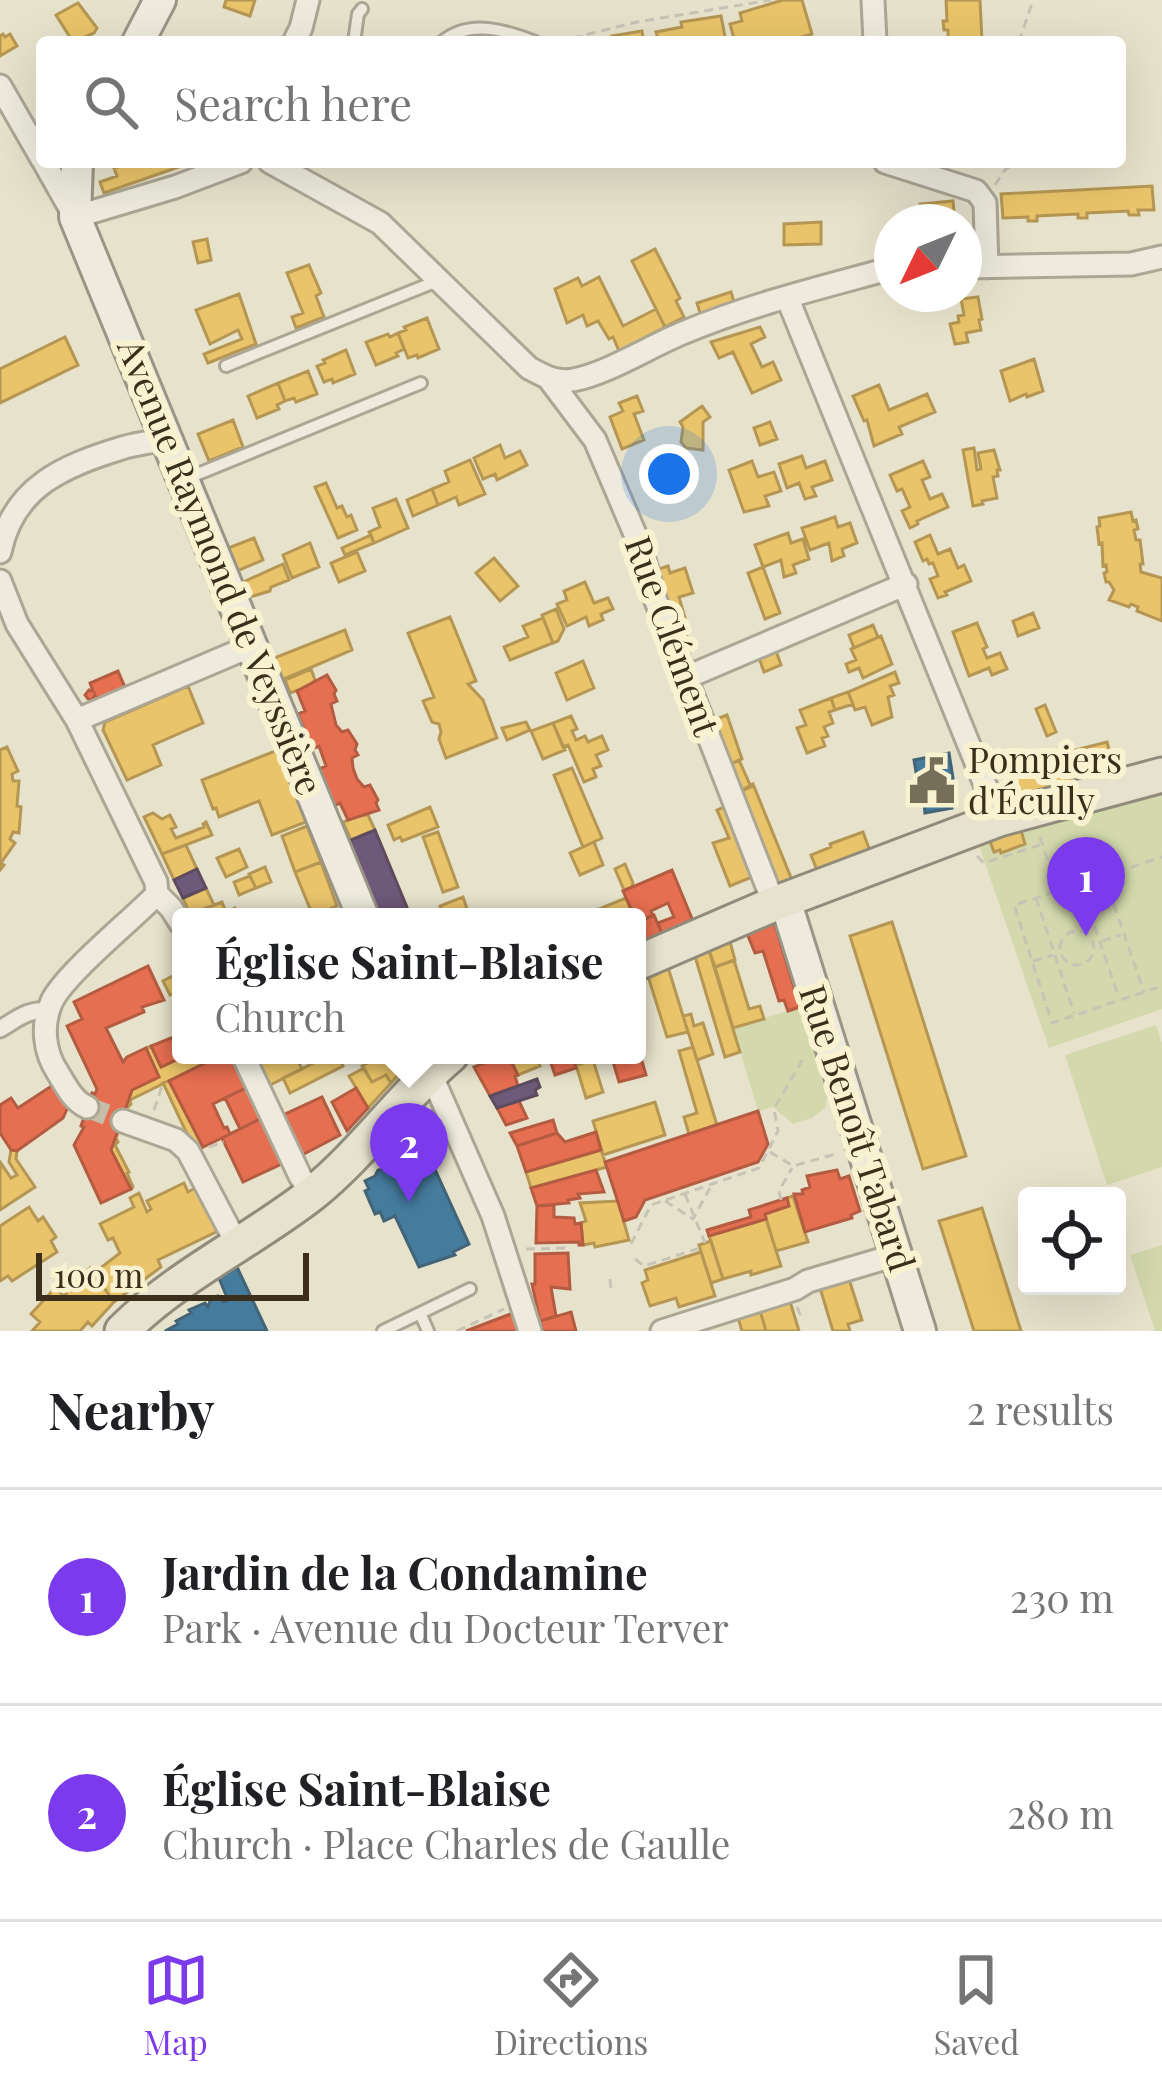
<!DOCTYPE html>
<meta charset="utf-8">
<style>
:root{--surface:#fff;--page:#f6f6f6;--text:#202124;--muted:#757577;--line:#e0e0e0;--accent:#7c3aed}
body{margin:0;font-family:"Playfair Display",serif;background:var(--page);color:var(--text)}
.controls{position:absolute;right:36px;bottom:36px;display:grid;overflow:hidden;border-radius:12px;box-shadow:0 12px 48px #0002}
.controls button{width:108px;height:108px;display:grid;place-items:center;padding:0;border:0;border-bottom:3px solid var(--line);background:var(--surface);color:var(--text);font:60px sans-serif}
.compass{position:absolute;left:874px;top:204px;width:108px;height:108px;border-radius:50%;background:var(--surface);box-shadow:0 12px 48px #0002;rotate:227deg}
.scale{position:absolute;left:36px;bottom:30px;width:273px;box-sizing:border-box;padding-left:12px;border:6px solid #3b2f1c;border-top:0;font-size:33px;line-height:42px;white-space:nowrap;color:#3b2f1c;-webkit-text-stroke:9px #f9f2d0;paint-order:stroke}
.you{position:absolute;left:669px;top:474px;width:42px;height:42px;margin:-30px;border:9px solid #fff;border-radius:50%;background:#1a73e8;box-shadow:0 0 0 18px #1a73e833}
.badge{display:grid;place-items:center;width:78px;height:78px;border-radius:50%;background:var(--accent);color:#fff;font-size:39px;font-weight:700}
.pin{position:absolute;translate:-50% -99px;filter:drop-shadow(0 3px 6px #0008)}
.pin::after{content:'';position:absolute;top:63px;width:42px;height:36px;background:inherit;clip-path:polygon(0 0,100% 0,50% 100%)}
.popup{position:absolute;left:172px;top:908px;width:474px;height:156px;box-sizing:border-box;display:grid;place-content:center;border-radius:12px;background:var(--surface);filter:drop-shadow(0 3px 9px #0005);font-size:39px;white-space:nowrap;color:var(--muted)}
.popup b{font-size:45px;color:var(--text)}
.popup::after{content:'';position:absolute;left:50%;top:100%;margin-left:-24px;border:24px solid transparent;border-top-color:var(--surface)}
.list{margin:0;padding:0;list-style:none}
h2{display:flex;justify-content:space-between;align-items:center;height:156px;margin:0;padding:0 48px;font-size:51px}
h2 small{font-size:39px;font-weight:400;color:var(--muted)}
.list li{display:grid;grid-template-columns:78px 1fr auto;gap:36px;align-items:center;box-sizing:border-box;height:216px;padding:0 48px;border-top:3px solid var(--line)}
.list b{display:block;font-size:45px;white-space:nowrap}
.list p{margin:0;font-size:39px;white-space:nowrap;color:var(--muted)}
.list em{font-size:39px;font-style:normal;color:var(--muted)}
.icon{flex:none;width:66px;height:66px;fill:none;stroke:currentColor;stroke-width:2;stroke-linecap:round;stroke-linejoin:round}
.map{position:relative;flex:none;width:1162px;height:1331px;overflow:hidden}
.search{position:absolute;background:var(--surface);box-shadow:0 12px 48px #0002;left:36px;right:36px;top:36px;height:132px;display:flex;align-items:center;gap:30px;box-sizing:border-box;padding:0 42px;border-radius:12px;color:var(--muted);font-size:45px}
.sheet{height:588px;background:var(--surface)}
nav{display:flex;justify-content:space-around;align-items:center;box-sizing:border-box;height:168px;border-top:3px solid var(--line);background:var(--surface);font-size:33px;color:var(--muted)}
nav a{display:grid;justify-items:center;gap:6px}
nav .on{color:var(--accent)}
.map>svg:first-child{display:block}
</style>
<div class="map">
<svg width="1162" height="1331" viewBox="0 0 1162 1331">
<rect width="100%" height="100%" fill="#e7e2cb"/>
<path fill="#d3d9ac" d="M1162 788V1009L1049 1048 978 843Z
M800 1007 827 1098 825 1108 812 1118 793 1124 773 1107 758 1111 733 1028Z
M1156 1025 1162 1043V1167L1107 1185 1065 1055Z
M1162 1245V1331H1155L1130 1255Z"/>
<path fill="#e9c46a" stroke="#b59753" stroke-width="3" d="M226 0H255L250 16 224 7Z
M783 0H802L812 34 802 37 804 42H735L730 24 742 21 740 13Z
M946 0H980L982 42H948V30H944L943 21H947Z
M78 3 97 28 94 33 73 42 56 15Z
M721 16 726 42H649L658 39 656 32 682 27 681 22Z
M642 31 644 42H614L612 36Z
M3 34 5 37 10 34 17 46 0 56V36Z
M137 162H193L104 193 100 182 117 176 114 168Z
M1152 186 1154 210H1138L1139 215H1129L1128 211 1087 213V218H1078V214L1037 216V221H1028V217L1003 218 1001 194Z
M953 201 955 222H922L920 204Z
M821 222V244L784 245V224Z
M207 239 211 260 198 263 193 242Z
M655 249 680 298 676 301 684 317 665 327 632 261Z
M309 265 321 293 316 296 324 317 296 328 292 317 303 313 287 273Z
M599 277 623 326 656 309 665 327 619 351 613 337 609 339 598 321 587 326 583 315 567 323 555 289 578 278 582 286Z
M731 292 735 305 701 316 697 303Z
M239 294 256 344 208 363 204 354 242 339 238 330 210 344 196 310Z
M978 297 982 319 979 320 981 330 966 333 968 342 955 344 950 324 959 322 958 316 964 315 961 299Z
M427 318 439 349 418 358 417 355 408 358 398 333 406 330 404 327Z
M760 327 765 337 751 344 762 367 773 362 781 380 752 393 733 352 719 358 711 342Z
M398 333 404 349 396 353 398 356 376 365 366 342 388 334 390 337Z
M65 337 78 365 0 403V369Z
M346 350 355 374 333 383 332 379 324 382 317 366 325 363 323 360Z
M1034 359 1043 391 1027 397 1026 394 1010 401 1001 371Z
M308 371 317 394 296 402 294 398 285 401 278 383Z
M278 383 285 401 277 405 279 409 257 418 248 396Z
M879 385 889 410 927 394 935 412 899 427 902 434 874 446 867 420 864 421 853 396Z
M637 396 643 411 634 414 644 440 622 449 610 417 623 411 619 403Z
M702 406 710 417 703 422V450L686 448 681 442 683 427 680 422Z
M233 420 243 447 209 461 198 434Z
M770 422 777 439 760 445 754 428Z
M500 445 505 458 520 451 527 465 497 480 495 474 483 479 474 458Z
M974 448 977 470 981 469 978 453 994 450 1000 470H997L998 476 993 477 997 498 982 501 983 504 973 506 963 450Z
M802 456 806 468 825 461 832 480 812 487 816 496 805 499 799 483 787 488 779 464Z
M470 460 485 494 459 505 456 497 438 505 432 489 449 482 445 471Z
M752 461 758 477 774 472 781 491 765 496 769 506 744 512 729 470Z
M923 461 930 477 922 480 930 499 942 494 948 507 917 521 918 524 910 528 902 511 910 507 902 489 897 491 890 475Z
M326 483 337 508 342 506 347 517 351 515 357 530 338 538 315 487Z
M432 489 438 505 413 516 407 500Z
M396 499 408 528 374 543 369 532 380 527 373 508Z
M1131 512 1133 521 1136 520 1138 529 1134 530 1136 540H1140L1143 564H1140L1141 572 1162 578V621L1137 611 1138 607 1131 604 1129 607 1109 600 1114 590 1109 582H1106L1104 573 1107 572 1106 565 1103 566 1102 543 1099 544 1097 527 1100 526 1099 518Z
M835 517 838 527 850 523 857 543 842 549 844 556 832 561 829 543 810 550 802 528Z
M788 533 791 543 803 539 809 559 793 565 796 573 784 577 781 560 763 567 755 545Z
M371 535 374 543 345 555 342 548Z
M930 535 938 554 950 549 958 568 964 565 971 581 945 592 947 595 938 598 930 579 938 576 933 563 929 564 927 559 923 561 915 542Z
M254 538 263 560 237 571 228 548Z
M310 543 319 567 292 578 283 555Z
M357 552 365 571 339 582 331 563Z
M494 558 518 586 500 601 476 573Z
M283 564 289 580 271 587 270 591 247 598 241 583Z
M668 566 670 573 685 568 693 593 679 597 687 625 683 626 691 648 682 652 653 571Z
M763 567 780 613 765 619 748 573Z
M585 582 594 603 608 598 613 609 601 614 603 620 589 626 586 617 567 626 557 604 567 600 564 591Z
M556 609 564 629 558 641 553 643 542 615Z
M1033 613 1039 628 1018 636 1013 621Z
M450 617 476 681 468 684 483 700 497 738 446 758 439 739 441 732 439 724 432 722 423 701 434 697 408 633Z
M543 618 553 643 510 660 504 647 528 637 523 626Z
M977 623 987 647 983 649 987 658 1000 653 1007 669 992 675 989 668 969 676 953 632Z
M873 625 878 637 854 648 849 635Z
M345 630 352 650 277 682 269 660Z
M881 636 892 664 863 678 859 668 849 672 846 664 856 660 851 649Z
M775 648 781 665 764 672 758 655Z
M583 661 594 688 567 700 556 673Z
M311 669 315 680 310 686 290 693 285 680Z
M895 672 899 683 890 686 894 695 888 697 892 717 872 725 865 707 855 710 848 692Z
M188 686 203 723 153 745 161 765 127 780 103 730 105 722Z
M848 692 853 704 835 710 831 698Z
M831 698 835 710 829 712 833 723 824 727 828 736 822 738 825 746 807 753 797 728 806 725 800 710Z
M1045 705 1056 732 1047 736 1036 709Z
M727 715 742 759 729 765 711 721Z
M571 716 577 729 572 731 576 740 585 736 588 742 602 736 608 750 596 755 601 766 593 769 596 777 584 782 568 745 563 747 553 723Z
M526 722 530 730 507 740 502 728Z
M553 723 565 750 543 759 531 731Z
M1107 742 1116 774 1079 784 1077 775 1073 776 1071 768 1075 767 1071 751Z
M7 747 18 771 12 774 13 781H19L17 806 21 807 19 833 13 832 10 839 15 843 1 863 4 865 0 870V750Z
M278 750 306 822 272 835 259 801 219 817 216 808 213 809 202 780Z
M739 760 751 787 737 793 727 766Z
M1064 760 1075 785 1017 799 1012 774Z
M572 768 602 838 583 847 554 775Z
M753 784 792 880 776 888 737 793Z
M729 805 757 875 730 886 713 843 729 838 717 810Z
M430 807 438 827 402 841 400 837 394 840 388 825Z
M153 813 162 819 170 815 176 827 171 829 176 838 204 827 203 824 206 822 212 835 162 854 144 817Z
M362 815H368L375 830 351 840 343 822Z
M307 826 321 862 295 872 282 836Z
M1020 827 1025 844 1001 853 1000 850 994 852 989 839Z
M438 832 458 887 443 892 423 837Z
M863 832 870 851 817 870 811 855 831 847 830 844Z
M594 842 603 865 580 875 570 853Z
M186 845 197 869 174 880 162 854Z
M239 849 247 867 226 877 217 858Z
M321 862 337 906 313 916 295 872Z
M625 864 633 883 632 887 624 890 615 869Z
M265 867 271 882 256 888 249 874Z
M250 876 256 888 239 895 234 882Z
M206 888 214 905 190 914 183 898Z
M463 897 470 917H445L440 906Z
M626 898 634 917H597L594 911Z
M222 902 226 912 235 908 239 917 245 914 246 917H195L194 913Z
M892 922 966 1156 923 1169 850 936Z
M729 938 735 960 715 967 708 947Z
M708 947 740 1052 725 1057 694 953Z
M734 960 749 1009 760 1006 764 1019 733 1028 715 967Z
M667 964 688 1032 667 1037 647 973Z
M181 972V990L170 995 163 981Z
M691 1014 694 1026 703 1023 713 1054 697 1060 683 1016Z
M151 1046 161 1067 187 1055H198L203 1064 130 1100 131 1104 128 1107 116 1138 118 1142 115 1145 129 1172 127 1173 133 1187 131 1189 111 1150 132 1090 159 1077 146 1048Z
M693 1047 717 1125 689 1134 684 1117 697 1113 679 1051Z
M255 1055H295L302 1069 270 1085Z
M330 1055H338L343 1066 290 1093 283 1078Z
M371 1055H402L400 1073 391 1083 386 1075 372 1082 362 1066 374 1059Z
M533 1055 548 1056 537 1060 540 1066 518 1075 512 1063Z
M593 1060 603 1092 586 1098 576 1065Z
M364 1068 372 1082 386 1075 391 1083 368 1108 349 1076Z
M169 1081 203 1147 195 1151 163 1083Z
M655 1102 665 1135 603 1155 593 1121Z
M11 1150 17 1151 16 1159 35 1187 0 1210V1162L11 1178 17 1175 9 1162Z
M601 1150 607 1167 531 1188 526 1172Z
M184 1183 188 1192 197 1187 218 1231 158 1260 161 1267 114 1302 94 1273 120 1253 113 1238 108 1240 100 1224 134 1207 130 1198 139 1193 147 1212 151 1209 147 1201Z
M793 1196 808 1242 776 1251 765 1214 789 1206 787 1198Z
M618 1201 629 1240 595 1247 594 1243 583 1245 581 1223 586 1221 580 1203Z
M29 1207 38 1221 43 1217 56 1237 51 1241 57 1252 12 1281 8 1276 0 1281V1226Z
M982 1208 1021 1331H974L939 1221Z
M766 1219 781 1266 751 1275V1271L723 1279 709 1236Z
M711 1241 723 1279 711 1283 699 1245Z
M701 1252 715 1296 679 1307 676 1298 650 1306 642 1283 648 1280 645 1270Z
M90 1268 114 1302 92 1326 88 1322 80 1331H32L40 1322 31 1314 55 1288 64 1296Z
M849 1279 862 1320 848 1324 850 1331H833L820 1288Z
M789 1298 799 1331H766L759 1307Z
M759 1307 766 1331H742L737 1314Z"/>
<path fill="#e76f51" stroke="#b35c41" stroke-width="3" d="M118 671 127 692 99 704 95 695 92 700 88 699 85 695 89 690 93 691 90 683Z
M327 675 336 690 334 694 337 701 331 704 336 725 342 732 348 730 357 744 355 750 358 755 352 758 353 768 357 779 364 787 370 785 378 800 376 803 379 810 348 820 340 803 334 806 319 769 326 766 319 746 312 749 298 714 305 711 297 691Z
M672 870 695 926 664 939 658 923 674 917 668 903 651 911 653 916 637 922 623 891Z
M654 915 664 939 637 950V922Z
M767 922 775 925 800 1007 788 1011 784 1000 779 1001 763 951 755 953 746 931Z
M148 966 164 1000 142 1007 144 1012 106 1028 123 1062 127 1057 146 1048 159 1077 132 1090 111 1150 131 1189 101 1203 74 1145 84 1127 81 1126 92 1093 95 1094 97 1089 67 1026 82 1019 74 1002Z
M181 1034V1055H187L161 1067 151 1046Z
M637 1044 646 1075 619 1082 611 1055H637Z
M198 1055H235L250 1086 213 1104 224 1128 227 1127 230 1134 203 1147 169 1081 203 1064Z
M505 1055H533L512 1063 518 1075 515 1076 518 1086 490 1096 474 1067Z
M548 1055H572L576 1068 555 1075Z
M53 1085 68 1107 63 1118 17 1151 11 1150 0 1133V1105L11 1098 18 1108Z
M250 1086 264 1117 240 1129 225 1098Z
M356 1088 368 1108 347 1131 332 1102Z
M322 1097 340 1135 302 1155 283 1115Z
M519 1101 527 1118 506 1125 497 1108Z
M758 1111 768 1144 758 1162 645 1200 636 1217 624 1221 605 1162Z
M264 1117 286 1162 243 1182 222 1138Z
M553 1120 557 1133 517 1146 510 1133Z
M596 1132 601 1150 526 1172 517 1146 557 1133 565 1142Z
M596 1170 604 1192 578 1194 580 1198 568 1200 569 1203 537 1206 531 1188Z
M837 1170 840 1179 849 1176 860 1211 851 1215 852 1218 805 1232 794 1194H803L802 1190 810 1187 807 1176Z
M787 1198 789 1206 765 1214 766 1219 709 1236 707 1230 751 1217 749 1210Z
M554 1205V1217L574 1218 575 1224 581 1223 583 1245H579V1242L536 1243 537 1206Z
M568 1253 570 1289 551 1287 556 1316 540 1321 532 1284H535V1254Z
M571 1312 576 1331H543L540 1321Z
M513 1313 519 1331H466L508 1315Z"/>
<path fill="#6d597a" stroke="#5e4c5e" stroke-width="3" d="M375 830 411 917H381L351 846V840Z
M197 869 206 888 183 898 174 880Z
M537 1079 540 1087 535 1090 537 1095 497 1108 490 1096Z"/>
<path fill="#457b9d" stroke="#426476" stroke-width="3" d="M949 753 953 778 947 779 952 808 925 813 924 803 914 805 910 785 918 784 914 760Z
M403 1149 411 1156 419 1149 427 1152 469 1244 453 1252 455 1255 419 1267 395 1216 384 1221 380 1212 375 1214 365 1191 369 1189 365 1181 375 1176 378 1170 385 1169 384 1160 389 1152Z
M237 1267 267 1331H165L178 1324 176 1321 191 1313 189 1310 205 1303 208 1307 211 1298 218 1296 224 1302 228 1300 219 1278Z"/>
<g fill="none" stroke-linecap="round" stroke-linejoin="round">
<path stroke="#c5bea8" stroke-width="21" stroke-dasharray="21 10" stroke-linecap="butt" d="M87 1107 123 1121"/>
<defs>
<path id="service" d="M354 42 358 14 362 9
M442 42C469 19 505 30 535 42
M226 366 437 281
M188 478 421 383
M420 1313 428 1331
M383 1331 470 1289"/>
<path id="pedestrian" d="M0 1029C17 1019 29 1008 49 1011"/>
<path id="minor" d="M873 0 875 42
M294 42 301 28 308 0
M0 86 42 159
M44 162 75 217 175 187 241 162
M270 162 380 223 529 368C544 376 555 383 573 380 609 373 650 346 685 332 752 304 823 287 892 268
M885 162 976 191 985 203 987 267
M964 267 1131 264 1162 257
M787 297 999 819
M549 379 595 440 641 548 654 596 774 904
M0 552C13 487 63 466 122 448 137 443 153 443 168 437
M0 581 17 624 77 720 156 882 157 894 171 908 181 924
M685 678 906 584
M77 720 251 646
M243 1055 300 1176 312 1194
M430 1072 493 1216 530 1331
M87 1107C73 1101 66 1086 58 1073 44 1052 41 1025 52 1001 66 973 132 920 157 894
M123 1121 176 1140 188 1151 237 1244
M662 1331 795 1289 808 1281 896 1255"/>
<path id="secondary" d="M138 42 160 0
M77 162 75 217 363 917
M785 900 920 1331"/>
<path id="primary" d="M637 963 774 904 999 819 1162 775
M122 1331C178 1275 250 1242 312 1194 363 1153 401 1097 451 1055"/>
</defs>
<use href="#service" stroke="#aca695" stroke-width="16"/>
<use href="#pedestrian" stroke="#aca695" stroke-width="21"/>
<use href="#minor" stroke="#aca695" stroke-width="27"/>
<use href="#secondary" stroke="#9b9585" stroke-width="36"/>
<use href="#primary" stroke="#918b7b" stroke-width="39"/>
<path stroke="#c7c3b5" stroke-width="3" stroke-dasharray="9 6" stroke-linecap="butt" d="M577 42V37L637 22 771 0
M1019 42 1033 0
M995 185 1005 170 1016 162
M1040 837 1058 891 1014 905 1052 1023 1162 986
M977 856 984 863 1040 845
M1104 876 1144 992
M1080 884 1119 998
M1060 891 1162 857
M1036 898 1074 1013
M1060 948a17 17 0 1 1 34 0a17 17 0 1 1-34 0Z
M1102 941 1121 935
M1033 961 1053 955
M154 1110 163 1083
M209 1147 224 1142
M770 1152 793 1166 839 1153
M685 1194 705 1243
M781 1200 779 1191 792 1168
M665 1201 693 1219 710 1188
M631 1244 651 1205 759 1168 778 1131 774 1109 806 1054
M526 1249 568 1248
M635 1259 644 1266 700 1248
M610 1279 611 1289
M797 1307 803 1321
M457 1331 504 1309"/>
<use href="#service" stroke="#eeebde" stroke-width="10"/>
<use href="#pedestrian" stroke="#eeebde" stroke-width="15"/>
<use href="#minor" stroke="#eeebde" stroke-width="21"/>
<use href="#secondary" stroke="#eeebde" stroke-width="30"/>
<use href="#primary" stroke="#e6e2ce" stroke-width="33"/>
</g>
<defs>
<symbol id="civic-bare" viewBox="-9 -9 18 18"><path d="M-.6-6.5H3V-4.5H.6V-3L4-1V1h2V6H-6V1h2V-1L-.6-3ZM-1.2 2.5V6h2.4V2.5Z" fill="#776e59" stroke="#f9f2d0" stroke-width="2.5" paint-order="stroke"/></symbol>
</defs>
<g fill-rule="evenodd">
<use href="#civic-bare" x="899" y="748" width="66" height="66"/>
</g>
<g text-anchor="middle" stroke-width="12" stroke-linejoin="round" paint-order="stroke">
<g font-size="36" fill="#3b2f1c" stroke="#f9f2d0">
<text transform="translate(220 567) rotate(68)" y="13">Avenue Raymond de Veyssière</text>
<text transform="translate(672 636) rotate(70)" y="13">Rue Clément</text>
<text transform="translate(857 1128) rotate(72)" y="13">Rue Benoît Tabard</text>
</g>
<g font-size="36" fill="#3b2f1c" stroke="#f9f2d0" text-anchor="start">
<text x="968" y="773">Pompiers<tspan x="968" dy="41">d'Écully</tspan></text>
</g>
</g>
</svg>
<div class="controls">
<button><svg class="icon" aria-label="locate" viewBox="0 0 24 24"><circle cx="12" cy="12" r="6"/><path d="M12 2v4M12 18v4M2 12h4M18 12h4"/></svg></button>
</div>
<svg class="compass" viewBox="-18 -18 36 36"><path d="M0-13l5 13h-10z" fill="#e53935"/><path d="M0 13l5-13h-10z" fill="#757577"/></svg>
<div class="scale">100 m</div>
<div class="you"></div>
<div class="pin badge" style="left:1086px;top:936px">1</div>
<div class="pin badge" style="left:409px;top:1202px">2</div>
<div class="popup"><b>Église Saint-Blaise</b>Church</div>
<div class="search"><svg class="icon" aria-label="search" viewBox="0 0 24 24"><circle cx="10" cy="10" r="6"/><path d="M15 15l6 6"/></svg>Search here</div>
</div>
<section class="sheet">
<h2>Nearby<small>2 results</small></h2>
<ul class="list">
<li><span class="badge">1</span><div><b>Jardin de la Condamine</b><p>Park · Avenue du Docteur Terver</p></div><em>230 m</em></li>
<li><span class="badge">2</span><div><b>Église Saint-Blaise</b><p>Church · Place Charles de Gaulle</p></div><em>280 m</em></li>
</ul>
</section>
<nav>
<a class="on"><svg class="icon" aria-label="map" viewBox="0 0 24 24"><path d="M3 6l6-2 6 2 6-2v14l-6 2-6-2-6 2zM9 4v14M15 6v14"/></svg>Map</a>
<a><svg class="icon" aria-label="directions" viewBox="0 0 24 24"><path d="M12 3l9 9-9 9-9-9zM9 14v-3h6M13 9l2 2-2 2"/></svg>Directions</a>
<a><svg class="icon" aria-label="saved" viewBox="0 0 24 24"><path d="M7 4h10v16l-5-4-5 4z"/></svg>Saved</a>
</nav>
